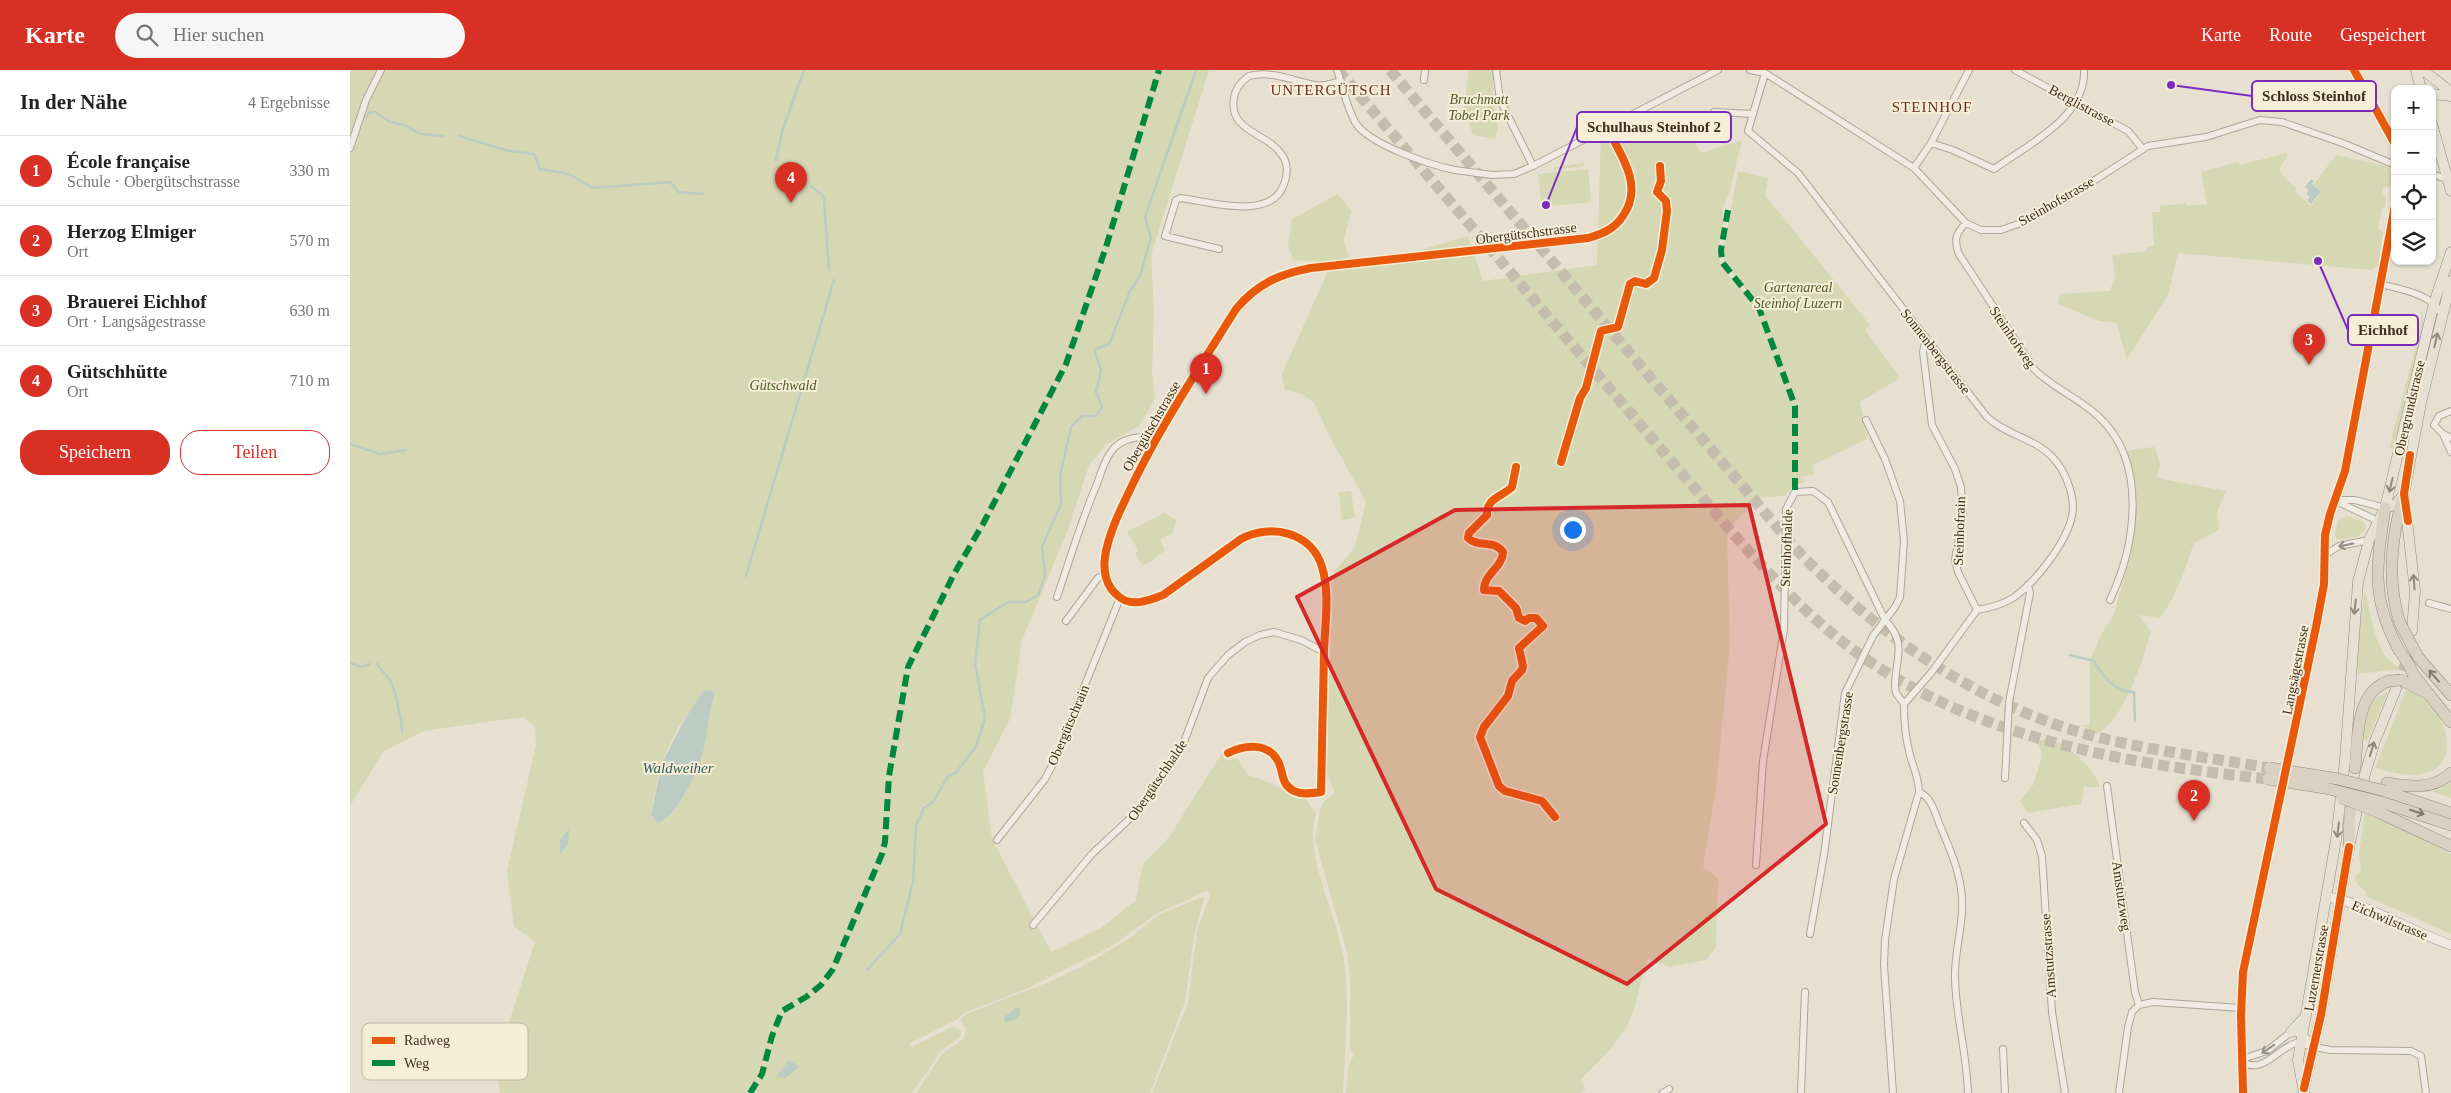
<!DOCTYPE html>
<html lang="de">
<meta charset="utf-8">
<style>
:root{--surface:#fff;--page:#f6f6f6;--text:#222;--muted:#767676;--line:#e0e0e0;--accent:#d93025}
body{margin:0;font-family:Georgia,serif;background:var(--page);color:var(--text)}
.controls{position:absolute;right:15px;top:15px;display:grid;overflow:hidden;border-radius:10px;box-shadow:0 1px 4px #0004}
.controls button{width:45px;height:45px;display:grid;place-items:center;padding:0;border:0;border-bottom:1px solid var(--line);background:var(--surface);color:var(--text);font:25px sans-serif}
.you{position:absolute;left:1222px;top:459px;width:18px;height:18px;margin:-12px;border:4px solid #fff;border-radius:50%;background:#1a73e8;box-shadow:0 0 0 8px #1a73e833}
.badge{display:grid;place-items:center;width:32px;height:32px;border-radius:50%;background:var(--accent);color:#fff;font-size:16px;font-weight:700}
.pin{position:absolute;translate:-50% -41px;filter:drop-shadow(0 1px 2px #0008)}
.pin::after{content:'';position:absolute;top:26px;width:18px;height:15px;background:inherit;clip-path:polygon(0 0,100% 0,50% 100%)}
.list{margin:0;padding:0;list-style:none}
h2{display:flex;justify-content:space-between;align-items:center;height:65px;margin:0;padding:0 20px;font-size:21px}
h2 small{font-size:16px;font-weight:400;color:var(--muted)}
.list li{display:grid;grid-template-columns:32px 1fr auto;gap:15px;align-items:center;box-sizing:border-box;height:70px;padding:0 20px;border-top:1px solid var(--line)}
.list b{display:block;font-size:19px;white-space:nowrap}
.list p{margin:0;font-size:16px;white-space:nowrap;color:var(--muted)}
.list em{font-size:16px;font-style:normal;color:var(--muted)}
.actions{display:flex;gap:10px;padding:15px 20px}
.actions a{flex:1;padding:11px 0;border:1px solid var(--accent);border-radius:20px;text-align:center;font-size:18px;color:var(--accent)}
.actions .main{background:var(--accent);color:#fff}
.icon{flex:none;width:28px;height:28px;fill:none;stroke:currentColor;stroke-width:2;stroke-linecap:round;stroke-linejoin:round}
.map{position:relative;flex:none;width:2101px;height:1023px;overflow:hidden}
header{display:flex;align-items:center;gap:30px;box-sizing:border-box;height:70px;padding:0 25px;background:var(--accent);color:#fff}
header strong{font-size:24px}
nav{display:flex;gap:28px;margin-inline-start:auto;font-size:18px}
.search{width:350px;height:45px;background:var(--page);display:flex;align-items:center;gap:12px;box-sizing:border-box;padding:0 18px;border-radius:28px;color:var(--muted);font-size:19px}
main{display:flex}
aside{flex:1;background:var(--surface)}
.map>svg:first-child{display:block}
</style>
<header>
<strong>Karte</strong>
<div class="search"><svg class="icon" aria-label="search" viewBox="0 0 24 24"><circle cx="10" cy="10" r="6"/><path d="M15 15l6 6"/></svg>Hier suchen</div>
<nav><a>Karte</a><a>Route</a><a>Gespeichert</a></nav>
</header>
<main>
<aside>
<h2>In der Nähe<small>4 Ergebnisse</small></h2>
<ul class="list">
<li><span class="badge">1</span><div><b>École française</b><p>Schule · Obergütschstrasse</p></div><em>330 m</em></li>
<li><span class="badge">2</span><div><b>Herzog Elmiger</b><p>Ort</p></div><em>570 m</em></li>
<li><span class="badge">3</span><div><b>Brauerei Eichhof</b><p>Ort · Langsägestrasse</p></div><em>630 m</em></li>
<li><span class="badge">4</span><div><b>Gütschhütte</b><p>Ort</p></div><em>710 m</em></li>
</ul>
<div class="actions"><a class="main">Speichern</a><a>Teilen</a></div>
</aside>
<div class="map">
<svg width="2101" height="1023" viewBox="0 0 2101 1023">
<rect width="100%" height="100%" fill="#e7e0d1"/>
<path fill="#d6d7b3" fill-rule="evenodd" d="M0 0H859L801 185 804 241 802 303 805 329 789 356 757 374 739 395 718 460 672 570 660 649 633 701 642 769 701 882 751 858 786 830 793 794 819 767 872 683 875 691 887 688 899 706C919 709 941 727 954 726L966 744C953 786 988 846 994 889 1000 934 995 978 993 1023H802L838 932 847 860 861 824 857 821 808 843 759 878 674 920 616 942 606 950 559 974 561 977 603 956 611 960V966L591 981 562 1023H150L145 995 185 872 164 856 157 801 186 675 185 657 173 647 73 661 33 682 0 736ZM365 625C358 643 358 661 353 679 348 698 338 715 330 733L301 744C307 709 316 666 342 640 348 634 358 629 365 625Z
M1119 0H1143V28L1148 57 1145 69 1123 65 1114 37Z
M1332 53 1351 83 1393 70C1384 93 1384 118 1372 139 1376 154 1370 167 1368 182 1367 198 1401 229 1413 241L1376 195 1373 182 1388 101 1418 108 1415 125 1520 255 1515 260 1550 308 1510 332 1517 369 1463 395 1464 404 1453 407 1454 413 1443 415 1435 426 1413 427 1402 434 1384 453 1377 469 1380 572 1366 718 1353 797 1368 808 1366 877 1356 890 1319 897 1298 888C1292 905 1289 922 1284 940 1275 967 1250 991 1230 1010L1236 1019 1230 1023H996L998 996 1004 985 1000 980V910L997 883 965 769 970 739 973 732 983 724 984 719 975 701 984 502 1005 477 1016 431 983 373 964 333 952 324 935 320 932 304 977 203 974 192 943 190 938 176 942 149 988 124 1001 141 994 170 1002 200 1118 166 1133 211 1247 195 1251 62 1268 56C1294 71 1306 66 1332 53Z
M1937 83V87L1929 99C1933 107 1941 114 1947 119L1946 122 1961 136 1972 121 1964 114 1986 85 2035 96 2044 101 2041 116 2032 118 2033 125 2036 128 2035 138 2032 137 2028 158 2033 164 2028 196 2022 200 1828 183 1818 225 1777 289 1766 253 1749 251 1708 234 1710 224 1760 221 1765 205 1762 185 1797 181V176H1804L1802 142H1810V136L1836 133 1837 136 1857 134 1851 102 1888 92 1890 95Z
M1234 93V96L1204 100V97Z
M1238 99 1241 132 1192 137 1188 104Z
M2071 237 2074 253 2043 379 2039 378 2066 275 2071 253Z
M1805 377 1810 394 1807 408 1876 421 1867 442 1869 460 1844 473C1835 499 1827 526 1810 548L1788 545 1801 561C1793 590 1774 650 1747 664L1732 655H1740V590L1752 563 1764 545 1779 489 1784 440 1775 383 1785 379Z
M1001 421 1005 448 992 450 989 422Z
M815 443 826 450 823 463 810 470 815 480 800 492 792 495 785 483 788 480 777 462Z
M1997 446 2013 451 2016 457C2010 469 2001 468 1987 470L1985 466 1987 453 1992 447Z
M2015 521 2025 564 2034 585 2050 599 2008 604V571Z
M2056 620C2062 622 2069 625 2074 628 2091 639 2101 669 2095 687 2093 691 2089 697 2085 699 2067 710 2044 703 2025 698Z
M2038 622 2017 671 2013 668C2016 651 2018 627 2038 622Z
M1699 668C1719 677 1743 695 1750 717H1734L1731 734 1678 743 1670 731 1683 715 1692 687 1688 671Z
M2101 713V728L2082 721Z
M2015 744 2051 757 2101 784V864L2016 826 2017 823 2007 814 2005 806 2011 802 2009 783Z
M852 827 854 828 844 866 835 932 800 1023H566L592 984 614 968 616 959 610 950 616 944 699 912 733 896 780 868 808 845Z"/>
<path fill="#bcccc2" d="M1961 109 1964 111 1962 114 1971 121 1961 134 1957 131 1960 127 1956 124 1959 120 1955 117Z
M354 620 363 621 365 625C358 642 358 660 354 678 349 698 328 746 308 753L301 745 312 693 333 652Z
M219 759 218 774 210 784V770Z
M667 937 670 939V944L666 949 655 953 654 947Z
M439 990 449 997 435 1008 426 1007Z"/>
<g fill="none" stroke-linecap="round" stroke-linejoin="round">
<path stroke="#bcccc2" stroke-width="2.5" d="M16 47 19 43 25 42 40 52 54 55 70 64 93 66
M109 66 159 81 184 84 190 99 219 104 243 118 320 112 329 122 353 124
M426 90 432 62 454 0
M429 111 453 112
M461 116 471 124 474 128 479 200
M0 374 30 384 56 380
M396 506 484 210
M1720 585 1744 591C1751 605 1767 623 1784 622L1785 651
M0 593 12 597 19 594
M27 594C31 600 36 604 40 610 45 617 52 653 52 662
M517 900 550 864 563 812 566 755 574 738 583 732 599 705 606 703 626 676 635 648 625 594 630 550 658 532H676L688 525 695 505 692 477 711 434 710 406 721 357 732 346H746L752 337 746 322 751 300 744 280 759 274 780 221 790 206 801 168 795 147 846 0"/>
<path stroke="#c5bcae" stroke-width="10" stroke-dasharray="10 5" stroke-linecap="butt" d="M2048 615 2058 584"/>
<path stroke="#c5bcae" stroke-width="11" stroke-dasharray="11 5.5" stroke-linecap="butt" d="M988 0 1392 474C1423 507 1453 541 1489 569 1610 666 1768 693 1918 709
M1040 0 1444 477C1530 568 1635 641 1759 670 1812 682 1866 689 1920 698"/>
<defs>
<path id="minor" d="M987 0C993 17 997 40 1007 55 1022 75 1080 95 1105 100
M1146 0 1150 30 1183 96
M1400 0 1415 3 1564 98 1616 153 1631 160H1651L1671 153 1714 130 1798 76 1856 67 1910 50 1932 52 1995 74 2045 95
M1665 0 1778 61 1792 78
M2004 0 2045 74
M1415 3 1398 61 1448 103 1637 347C1657 366 1686 368 1704 389 1715 401 1723 422 1723 438 1722 467 1686 512 1663 528 1652 535 1639 538 1627 540L1581 603 1554 634
M1074 10 1075 0
M1364 42 1403 44
M1581 73 1603 80 1644 99C1677 75 1736 48 1734 0
M0 78 16 30 31 0
M1564 98 1581 73 1619 0
M2082 104 2099 110
M1142 105 1164 104 1183 96 1368 0
M1616 153C1605 164 1604 170 1609 184L1684 299C1703 318 1729 328 1749 347 1798 393 1786 475 1760 530
M869 179 815 166 826 130 831 128C860 132 922 151 934 114 938 105 938 93 932 85 917 62 878 62 884 28 885 19 892 11 899 6 920 0 944 11 965 15 973 17 983 13 991 11
M2030 214C2050 219 2083 224 2092 245
M1576 267 1573 282 1582 355 1605 399 1611 417 1613 443 1605 490 1608 502 1627 540
M2101 341 2089 346 2084 355 2092 363 2101 368
M2093 364 2101 382
M1984 430 2030 452
M1986 430H2005L2035 438
M1975 485 1989 476 2019 470
M707 527C720 489 731 451 747 414 751 403 754 391 761 382 770 368 792 364 806 370
M2079 533 2101 539
M716 551 748 508 755 504
M878 683C894 675 918 672 928 691 934 702 930 714 944 721 952 725 962 723 971 722 972 675 973 628 974 581 975 554 980 523 972 497 962 462 920 453 891 469L813 525C798 531 780 538 767 525 756 516 753 501 755 487 758 466 768 445 777 426 807 361 848 300 886 239 907 214 929 204 961 198L1238 168C1256 163 1268 157 1277 139 1291 110 1269 83 1257 57
M1655 708 1659 632 1680 523 1678 515
M1757 716 1785 922 1789 935
M1569 722C1581 727 1585 742 1589 753 1601 782 1614 809 1612 841 1611 864 1604 886 1605 909 1606 947 1617 985 1618 1023
M1674 753 1687 770 1692 786 1702 942 1715 1023
M647 770 695 709 704 692 770 528
M1406 795 1413 691 1434 559 1436 439 1445 422 1463 421 1478 432 1535 550C1558 574 1545 588 1545 617L1546 623 1554 634
M683 855 742 784 788 741 834 672 858 608 878 585 895 572 910 565 924 562 951 570 974 582
M1460 864 1474 785 1495 623 1523 566 1545 537 1550 527 1554 471 1550 431 1535 389 1516 350
M1653 979 1655 1023
M1892 991C1911 1006 1928 978 1946 973L1980 980 2061 981 2071 986 2076 1023
M1892 991 1898 987 1917 981 1941 962 1953 964 1963 976
M1313 1023 1319 1019
M1451 1023 1455 922
M1543 1023 1534 895 1535 870 1544 809 1569 722C1569 707 1562 695 1559 681 1555 665 1554 650 1554 634
M1769 1023 1778 957 1782 942 1789 935 1803 932 1891 938
M1893 1023 1891 945 1893 902 1966 557 1974 514 1975 465 1980 444 1995 401 2045 136"/>
<path id="secondary" d="M1978 827C2021 835 2060 861 2101 875"/>
<path id="primary" d="M2066 0 2071 19
M2073 0 2101 22
M2082 24 2101 26
M2082 54 2101 121
M2054 424 2065 521 2062 561
M2035 438 2046 434 2054 424 2071 333 2101 211
M1941 962 1956 946
M1954 1018 1971 945 1999 777 2015 704 2025 671 2046 619
M1954 1023 1948 990 1986 770 1995 690 2008 512 2019 470 2035 438 2084 233 2101 182"/>
<path id="motorway" d="M2035 438C2027 494 2020 527 2049 580
M2050 553C2036 510 2041 467 2054 424
M2068 587 2101 625
M2059 595 2063 604 2101 652
M2051 610 2075 622
M2005 698C2008 669 2005 622 2039 611
M2037 713C2059 717 2083 720 2101 703
M2035 721 2101 743
M2031 732 2101 755
M2028 742 2101 776
M1999 777 2000 741"/>
</defs>
<use href="#minor" stroke="#ada599" stroke-width="8"/>
<use href="#secondary" stroke="#9c958a" stroke-width="10"/>
<use href="#primary" stroke="#928b80" stroke-width="11"/>
<use href="#motorway" stroke="#928b80" stroke-width="12"/>
<use href="#minor" stroke="#efebe3" stroke-width="6"/>
<use href="#secondary" stroke="#efebe3" stroke-width="9"/>
<use href="#primary" stroke="#e6e1d4" stroke-width="10"/>
<use href="#motorway" stroke="#dad1c2" stroke-width="11"/>
<defs>
<path id="minor-bridge" d="M1105 100 1142 105"/>
<path id="motorway-bridge" d="M2050 553 2068 587
M2049 580 2059 595
M2039 611 2051 610
M1920 698 1988 709 2035 721
M1918 709 1975 718 2031 732
M1992 728 2028 742"/>
</defs>
<use href="#minor-bridge" stroke="#ada599" stroke-width="8" stroke-linecap="butt"/>
<use href="#motorway-bridge" stroke="#928b80" stroke-width="12" stroke-linecap="butt"/>
<use href="#minor-bridge" stroke="#efebe3" stroke-width="6"/>
<use href="#motorway-bridge" stroke="#dad1c2" stroke-width="11"/>
<path stroke="#00873e" stroke-width="6" stroke-dasharray="12 6" stroke-linecap="butt" d="M1378 140 1371 180 1372 192 1409 238 1445 336V422
M400 1023 412 1004 422 966 432 941 456 927 471 915 483 899 532 784 535 772 539 706 558 597 604 504 634 452 716 294 756 177 809 0"/>
<defs>
<path id="cycleway" d="M2004 0 2045 74
M1211 392 1230 328 1236 318 1251 261 1268 257 1280 214 1285 211 1296 214 1304 208 1312 180 1317 141 1316 131 1307 122 1311 111 1310 96
M1166 397 1162 417C1152 427 1136 428 1137 445L1119 463 1118 468C1128 478 1144 469 1153 482 1153 497 1133 505 1134 520L1149 521 1166 538 1169 548 1175 551 1179 548H1186L1193 556 1169 578 1173 596 1172 600 1162 611 1158 626 1134 657 1130 667 1149 716 1155 721 1192 731 1205 747
M2058 451 2054 424 2060 385
M878 683C894 675 918 672 928 691 934 702 930 714 944 721 952 725 962 723 971 722 972 675 973 628 974 581 975 554 980 523 972 497 962 462 920 453 891 469L813 525C798 531 780 538 767 525 756 516 753 501 755 487 758 466 768 445 777 426 807 361 848 300 886 239 907 214 929 204 961 198L1238 168C1256 163 1268 157 1277 139 1291 110 1269 83 1257 57
M1954 1018 1971 945 1999 777
M1893 1023 1891 945 1893 902 1966 557 1974 514 1975 465 1980 444 1995 401 2045 136"/>
</defs>
<use href="#cycleway" stroke="#f7eed8" stroke-width="11"/>
<use href="#cycleway" stroke="#e8590c" stroke-width="8"/>
</g>
<defs><path id="oneway-shaft" d="M-6 0H5M1.5-3L5.5 0L1.5 3" fill="none" stroke-width="1.6" stroke-linecap="round" stroke-linejoin="round" transform="scale(1.25)"/></defs>
<g stroke="#92887a">
<use href="#oneway-shaft" transform="translate(2086 270) rotate(-77)"/>
<use href="#oneway-shaft" transform="translate(2041 415) rotate(103)"/>
<use href="#oneway-shaft" transform="translate(2064 512) rotate(-94)"/>
<use href="#oneway-shaft" transform="translate(2005 537) rotate(97)"/>
<use href="#oneway-shaft" transform="translate(2022 679) rotate(-73)"/>
<use href="#oneway-shaft" transform="translate(1988 760) rotate(97)"/>
</g>
<g stroke="#968c82">
<use href="#oneway-shaft" transform="translate(1996 475) rotate(169)"/>
<use href="#oneway-shaft" transform="translate(1918 979) rotate(146)"/>
</g>
<g stroke="#847769">
<use href="#oneway-shaft" transform="translate(2084 606) rotate(-131)"/>
<use href="#oneway-shaft" transform="translate(2067 742) rotate(18)"/>
</g>
<path fill="#d62828" fill-opacity="0.2" stroke="#d62828" stroke-width="4" stroke-linejoin="round" d="M1399 435 1476 754 1277 914 1086 819 947 527 1105 440Z"/>
<g text-anchor="middle" stroke-width="4" stroke-linejoin="round" paint-order="stroke">
<g font-size="14" font-style="italic" fill="#4d5a26" stroke="#f7eed8">
<text x="1129" y="34">Bruchmatt<tspan x="1129" dy="16">Tobel Park</tspan></text>
<text x="1448" y="222">Gartenareal<tspan x="1448" dy="16">Steinhof Luzern</tspan></text>
<text x="433" y="320">Gütschwald</text>
</g>
<g font-size="14" fill="#3d2e20" stroke="#f7eed8">
<text transform="translate(1732 35) rotate(28)" y="5">Berglistrasse</text>
<text transform="translate(1706 131) rotate(-30)" y="5">Steinhofstrasse</text>
<text transform="translate(1176 163) rotate(-7)" y="5">Obergütschstrasse</text>
<text transform="translate(1663 267) rotate(56)" y="5">Steinhofweg</text>
<text transform="translate(1586 281) rotate(52)" y="5">Sonnenbergstrasse</text>
<text transform="translate(2059 338) rotate(-77)" y="5">Obergrundstrasse</text>
<text transform="translate(801 356) rotate(-60)" y="5">Obergütschstrasse</text>
<text transform="translate(1609 461) rotate(-88)" y="5">Steinhofrain</text>
<text transform="translate(1436 478) rotate(-88)" y="5">Steinhofhalde</text>
<text transform="translate(1945 600) rotate(-79)" y="5">Langsägestrasse</text>
<text transform="translate(718 655) rotate(-67)" y="5">Obergütschrain</text>
<text transform="translate(1490 673) rotate(-81)" y="5">Sonnenbergstrasse</text>
<text transform="translate(807 710) rotate(-56)" y="5">Obergütschhalde</text>
<text transform="translate(1772 826) rotate(82)" y="5">Amstutzweg</text>
<text transform="translate(2040 850) rotate(23)" y="5">Eichwilstrasse</text>
<text transform="translate(1698 886) rotate(-94)" y="5">Amstutzstrasse</text>
<text transform="translate(1966 898) rotate(-80)" y="5">Luzernerstrasse</text>
</g>
<g font-size="15" letter-spacing="1" fill="#6b2e1e" stroke="#f7eed8">
<text x="981" y="25">UNTERGÜTSCH</text>
<text x="1582" y="42">STEINHOF</text>
</g>
<g font-size="15" font-style="italic" fill="#2f5d5a" stroke="#f7eed8">
<text x="328" y="703">Waldweiher</text>
</g>
</g>
<rect x="12" y="953" width="166" height="57" rx="8" fill="#f7eed8" stroke="#bfb4a1" stroke-width="1"/>
<rect x="22" y="967" width="23" height="7" fill="#e8590c"/>
<rect x="22" y="990" width="23" height="6" fill="#00873e"/>
<g font-size="14" fill="#3d2e20">
<text x="54" y="975">Radweg</text>
<text x="54" y="998">Weg</text>
</g>
<path fill="none" stroke="#7b2cbf" stroke-width="2" d="M1821 15L1902 26M1196 135L1227 57M1968 191L1998 260"/>
<g fill="#7b2cbf" stroke="#f7eed8" stroke-width="2">
<circle cx="1821" cy="15" r="5"/>
<circle cx="1196" cy="135" r="5"/>
<circle cx="1968" cy="191" r="5"/>
</g>
<g fill="#f7eed8" stroke="#7b2cbf" stroke-width="2">
<rect x="1902" y="11" width="124" height="30" rx="5"/>
<rect x="1227" y="42" width="154" height="30" rx="5"/>
<rect x="1998" y="245" width="70" height="30" rx="5"/>
</g>
<g font-size="15" text-anchor="middle" font-weight="bold" fill="#3d2e20">
<text x="1964" y="31">Schloss Steinhof</text>
<text x="1304" y="62">Schulhaus Steinhof 2</text>
<text x="2033" y="265">Eichhof</text>
</g>
</svg>
<div class="controls">
<button>+</button>
<button>−</button>
<button><svg class="icon" aria-label="locate" viewBox="0 0 24 24"><circle cx="12" cy="12" r="6"/><path d="M12 2v4M12 18v4M2 12h4M18 12h4"/></svg></button>
<button><svg class="icon" aria-label="layers" viewBox="0 0 24 24"><path d="M12 4l9 5-9 5-9-5zM3 14l9 5 9-5"/></svg></button>
</div>
<div class="you"></div>
<div class="pin badge" style="left:856px;top:324px">1</div>
<div class="pin badge" style="left:1844px;top:751px">2</div>
<div class="pin badge" style="left:1959px;top:295px">3</div>
<div class="pin badge" style="left:441px;top:133px">4</div>
</div>
</main>
